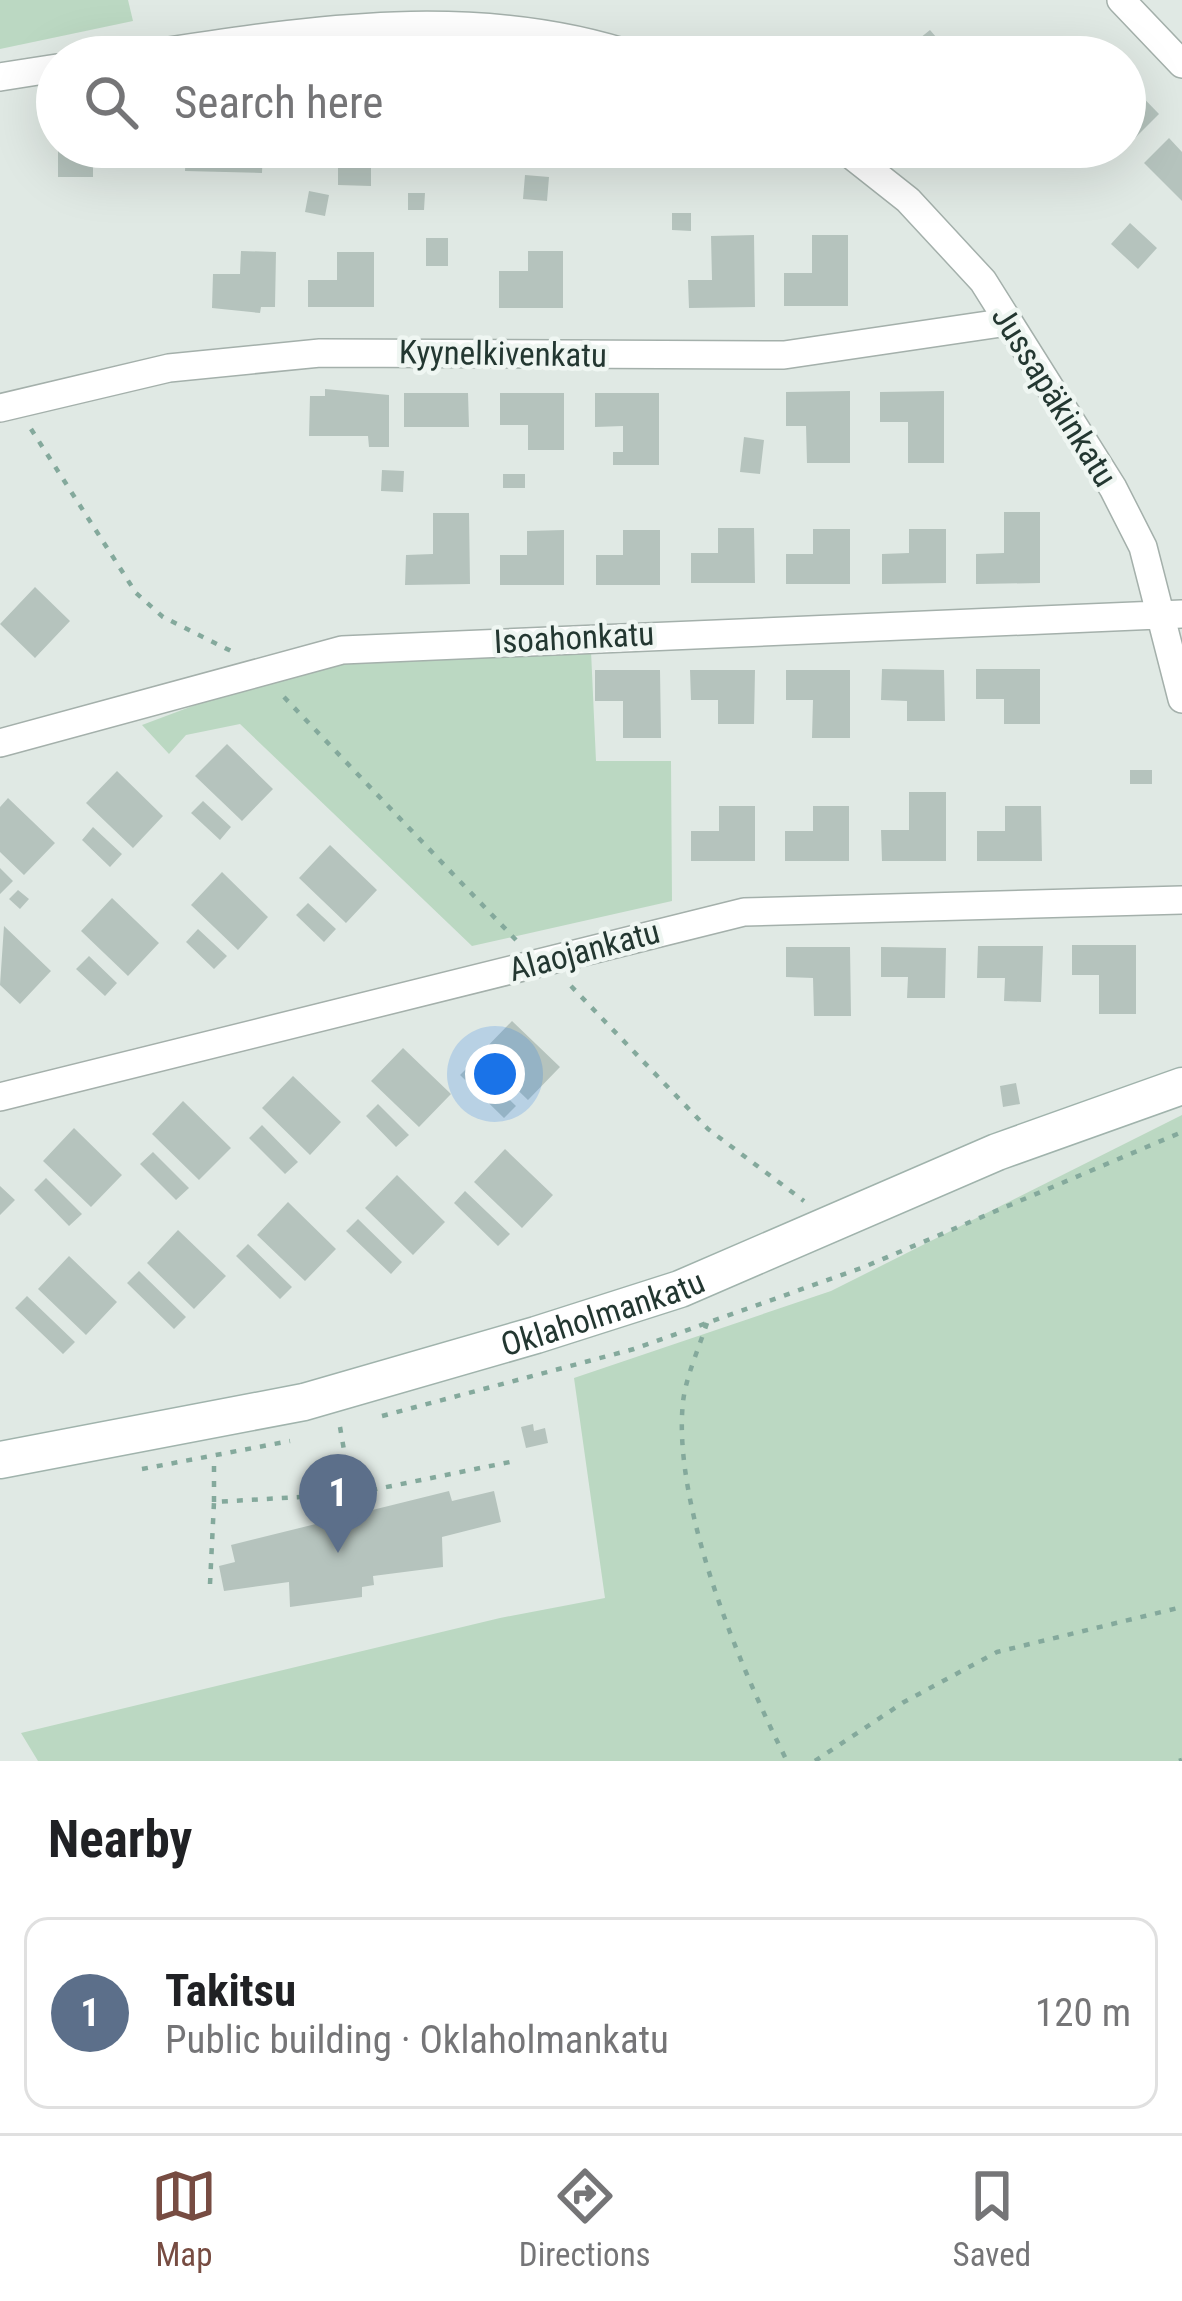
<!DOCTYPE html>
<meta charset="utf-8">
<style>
:root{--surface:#fff;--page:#f6f6f6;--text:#202124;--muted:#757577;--line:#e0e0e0;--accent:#774c42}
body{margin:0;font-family:"Roboto Condensed",sans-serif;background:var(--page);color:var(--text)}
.you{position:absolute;left:495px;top:1074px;width:42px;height:42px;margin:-30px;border:9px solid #fff;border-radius:50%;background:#1a73e8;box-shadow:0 0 0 18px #1a73e833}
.badge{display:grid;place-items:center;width:78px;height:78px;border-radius:50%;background:var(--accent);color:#fff;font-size:39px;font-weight:700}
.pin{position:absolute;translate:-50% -99px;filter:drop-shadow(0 3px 6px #0008)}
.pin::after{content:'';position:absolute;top:63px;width:42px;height:36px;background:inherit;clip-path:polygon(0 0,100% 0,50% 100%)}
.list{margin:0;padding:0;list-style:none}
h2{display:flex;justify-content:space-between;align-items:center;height:156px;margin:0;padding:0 48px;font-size:51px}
h2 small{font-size:39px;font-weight:400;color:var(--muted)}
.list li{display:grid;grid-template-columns:78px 1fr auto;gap:36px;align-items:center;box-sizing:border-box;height:192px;margin:0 24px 24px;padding:0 24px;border:3px solid var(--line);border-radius:24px}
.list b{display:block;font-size:45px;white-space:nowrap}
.list p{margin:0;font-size:39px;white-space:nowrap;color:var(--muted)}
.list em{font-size:39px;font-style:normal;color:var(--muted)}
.icon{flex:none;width:66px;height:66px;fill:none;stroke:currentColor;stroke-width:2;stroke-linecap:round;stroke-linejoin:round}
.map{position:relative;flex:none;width:1182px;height:1761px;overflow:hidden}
.search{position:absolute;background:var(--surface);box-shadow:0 12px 48px #0002;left:36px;right:36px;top:36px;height:132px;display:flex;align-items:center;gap:30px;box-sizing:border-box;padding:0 42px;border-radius:66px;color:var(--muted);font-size:45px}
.sheet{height:372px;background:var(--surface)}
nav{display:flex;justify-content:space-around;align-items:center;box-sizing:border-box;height:168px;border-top:3px solid var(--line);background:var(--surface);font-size:33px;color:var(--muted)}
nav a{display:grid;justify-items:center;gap:6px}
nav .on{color:var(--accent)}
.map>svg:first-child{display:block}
</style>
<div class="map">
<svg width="1182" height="1761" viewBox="0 0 1182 1761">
<rect width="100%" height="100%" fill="#e0e9e4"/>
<path fill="#bbd8c2" d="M0 0H128L133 21 0 49Z
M591 651 596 761H671L672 901 472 946 240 724 186 735 169 754 142 725 257 682 370 657Z
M1182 1115V1761H38L21 1733 500 1618 605 1598 574 1378 831 1291Z"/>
<path fill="#b5c3bd" d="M930 30 949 52 943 57H929L915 42Z
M1125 79 1159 114 1130 143 1125 138Z
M1169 138 1182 152V201L1144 163Z
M58 147H139V160H93V177H58Z
M186 147H263L262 173 185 171Z
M338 147H371V186L338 185Z
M443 147H529V160L444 161Z
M576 147H686V159L576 160Z
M525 175 549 177 547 201 523 199Z
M309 191 329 195 325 216 305 212Z
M408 193H425L424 210H408Z
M672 213H691V231L672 230Z
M1130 223 1157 248 1138 269 1111 244Z
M754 235 755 307 689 308 688 280H712L711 236Z
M812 235H848V306H784V273H812Z
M426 238H448V266H426Z
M241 251 276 252 275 307H261L260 313 212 308 213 274H240Z
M528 251H563V308H499V271H528Z
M337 252H374V307H308V280H337Z
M325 389 389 395V447H369L368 436H309L310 396H325Z
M850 391V463H807L806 426H786V392Z
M944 391V463H908V422H880V392Z
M404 393H468L469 427H404Z
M500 393H564V450H528V425H500Z
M595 393H659V465H613V452H623V426L595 427Z
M744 437 764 440 760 474 740 472Z
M382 470 404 471 403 492 381 491Z
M503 474H525V488H503Z
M1004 512H1040V583L976 584V554L1004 553Z
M433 513H469L470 584 405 585 406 555 433 554Z
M718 528H754L755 583H691V553H718Z
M813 529H850V584H786V554H813Z
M909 529H946V583L882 584V554L909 553Z
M564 530V585H500V555H527V531Z
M623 530H660V585H596V555H623Z
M35 587 70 621 35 658 0 624Z
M882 669 944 670 945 721H907V701L881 700Z
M976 669H1040V724H1004V699H976Z
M595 670H660L661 738H623V701H595Z
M690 670H755L754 724H718V700H691Z
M786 670H850V738H812L813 700H786Z
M227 744 273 789 242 821 195 776Z
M1130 770H1152V784H1130Z
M117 771 163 816 133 848 86 803Z
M909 792H946V861H882L881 830H909Z
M8 798 55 843 24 875 0 852V807Z
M203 801 231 827 220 840 191 813Z
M719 806H755V861H691V831H719Z
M813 806H849V861H785V831H813Z
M1005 806H1041L1042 861H977V831H1005Z
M93 827 122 854 110 867 82 840Z
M330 845 377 890 346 923 299 878Z
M0 868 13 881 0 894Z
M222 872 268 917 238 950 191 905Z
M18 890 29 899 20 909 9 899Z
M112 898 159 943 128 976 81 931Z
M308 903 336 929 324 942 296 915Z
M4 926 51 971 20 1004 0 985Z
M198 929 227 956 214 969 186 942Z
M1072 945H1136V1014H1099V975H1072Z
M978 946H1043L1041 1002 1004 1001 1005 978H977Z
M786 947H850L851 1016H814L813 978 786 977Z
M881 947 946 948 945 998H907L908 977H881Z
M89 956 117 983 105 996 76 969Z
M512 1021 560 1067 528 1100 480 1054Z
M403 1048 451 1094 419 1127 371 1081Z
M472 1063 516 1106 504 1118 460 1075Z
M293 1076 341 1122 310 1155 262 1108Z
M1016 1083 1020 1104 1003 1107 1000 1086Z
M183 1101 231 1148 199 1180 152 1134Z
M378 1104 409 1135 396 1147 366 1116Z
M262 1125 298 1162 285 1174 249 1138Z
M74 1128 122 1175 91 1207 43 1161Z
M505 1149 553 1195 522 1228 474 1182Z
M153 1152 189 1188 176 1200 140 1164Z
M397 1175 445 1222 413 1255 365 1208Z
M46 1178 82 1214 69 1226 34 1190Z
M0 1186 15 1200 0 1215Z
M465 1191 510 1234 498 1246 454 1203Z
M288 1202 336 1249 305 1281 257 1235Z
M358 1219 402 1262 391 1274 346 1231Z
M178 1230 226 1276 194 1309 147 1263Z
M248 1244 292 1287 280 1299 236 1256Z
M69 1256 117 1302 86 1335 38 1289Z
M139 1271 186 1317 174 1329 127 1283Z
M27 1296 75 1342 63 1354 15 1308Z
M533 1424 534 1431 545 1428 548 1443 526 1448 521 1427Z
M449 1491 452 1501 494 1491 501 1522 442 1537 443 1567 373 1576 374 1585 362 1587V1597L290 1607 289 1582 224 1591 219 1566 235 1562 231 1545Z"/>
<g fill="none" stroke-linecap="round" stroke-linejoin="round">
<defs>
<path id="street" d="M1121 0 1182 64
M130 57C299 31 473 1 638 57
M0 77 57 68
M841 147 908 200 983 281 1113 488 1143 547 1182 699
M0 408 169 368 320 353 784 355 1008 322
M0 743 342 650 1182 614
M0 1097 744 912 1182 900"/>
<g id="secondary">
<path id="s1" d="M0 1460 304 1402 536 1335 680 1289 997 1152 1182 1086"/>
</g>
</defs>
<use href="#street" stroke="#a4b0ab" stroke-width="30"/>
<use href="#secondary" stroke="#a0b3ac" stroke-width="39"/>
<path stroke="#84a99c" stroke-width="4.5" stroke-dasharray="6 9" stroke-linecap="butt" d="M31 429 136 593 163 617 231 651
M284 697 516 940
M571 986 708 1129 804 1201
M707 1323C699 1348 686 1376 683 1402 672 1506 741 1670 787 1761
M382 1416 634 1349 864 1267 1182 1132
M340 1427 355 1514
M142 1469 290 1441
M214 1502V1457
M210 1584 214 1502 352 1494 515 1461
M815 1761 904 1702 997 1652 1182 1607
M1179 1761 1182 1760"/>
<use href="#street" stroke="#fff" stroke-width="27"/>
<use href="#secondary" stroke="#fff" stroke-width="36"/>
</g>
<g text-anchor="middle" stroke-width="9" stroke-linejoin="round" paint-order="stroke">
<g font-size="33" fill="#233731" stroke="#eff6f2">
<text transform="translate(503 353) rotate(1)" y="12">Kyynelkivenkatu</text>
<text transform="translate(1055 396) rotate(58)" y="12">Jussapäkinkatu</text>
<text transform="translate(574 637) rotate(-3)" y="12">Isoahonkatu</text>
<text transform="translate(584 950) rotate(-15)" y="12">Alaojankatu</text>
<text dy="12" stroke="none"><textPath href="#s1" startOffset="621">Oklaholmankatu</textPath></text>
</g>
</g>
</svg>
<div class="you"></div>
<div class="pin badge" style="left:338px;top:1553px;background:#5c6f8a">1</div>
<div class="search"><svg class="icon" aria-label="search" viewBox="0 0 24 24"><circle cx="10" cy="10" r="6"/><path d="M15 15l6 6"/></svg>Search here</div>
</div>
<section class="sheet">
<h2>Nearby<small></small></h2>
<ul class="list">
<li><span class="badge" style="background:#5c6f8a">1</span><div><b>Takitsu</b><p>Public building · Oklaholmankatu</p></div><em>120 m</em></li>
</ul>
</section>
<nav>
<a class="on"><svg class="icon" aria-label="map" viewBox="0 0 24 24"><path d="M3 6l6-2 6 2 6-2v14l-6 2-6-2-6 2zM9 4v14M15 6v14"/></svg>Map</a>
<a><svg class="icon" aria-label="directions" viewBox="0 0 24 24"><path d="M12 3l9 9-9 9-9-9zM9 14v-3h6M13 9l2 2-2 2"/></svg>Directions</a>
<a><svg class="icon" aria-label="saved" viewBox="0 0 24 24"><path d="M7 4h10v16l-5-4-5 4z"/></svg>Saved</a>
</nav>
